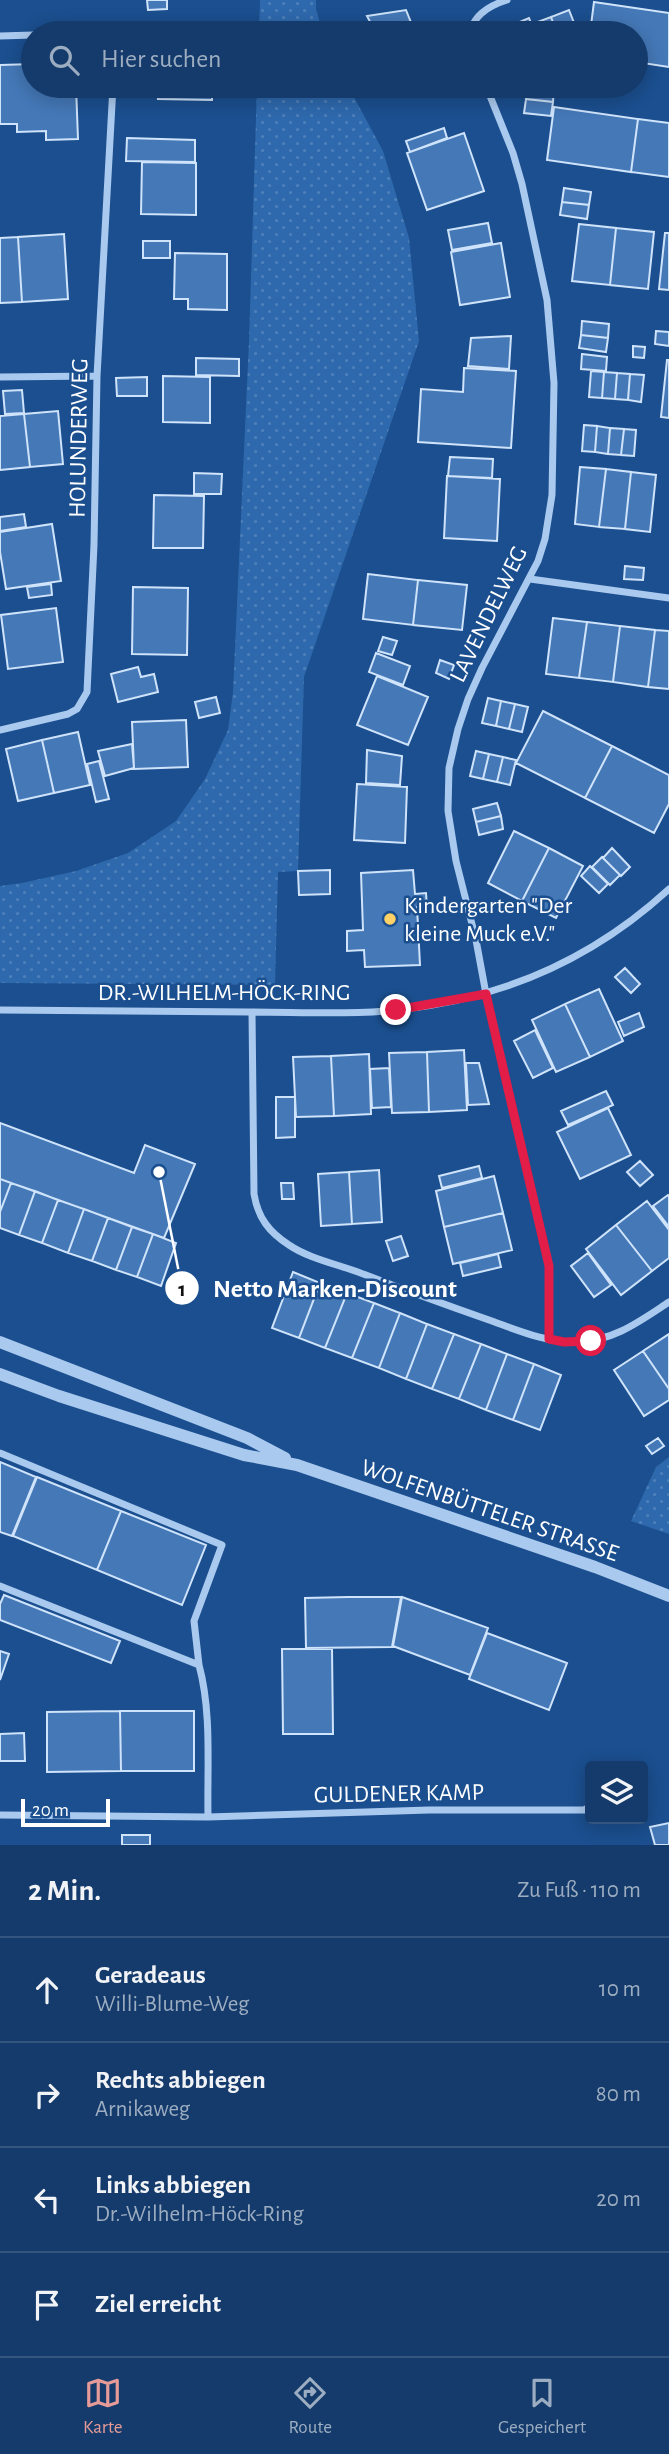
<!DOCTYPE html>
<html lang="de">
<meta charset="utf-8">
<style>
:root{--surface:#143b6b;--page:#214673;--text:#f1f3f6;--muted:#9dadc1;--line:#33557e;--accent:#e69b98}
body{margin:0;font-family:"Alegreya Sans",sans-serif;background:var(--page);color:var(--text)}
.controls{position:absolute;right:21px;bottom:21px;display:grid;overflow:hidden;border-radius:7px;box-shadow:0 4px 18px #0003}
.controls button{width:63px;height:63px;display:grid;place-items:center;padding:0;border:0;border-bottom:2px solid var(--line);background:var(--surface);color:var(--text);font:35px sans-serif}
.scale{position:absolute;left:21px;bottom:18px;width:89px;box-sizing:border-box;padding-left:7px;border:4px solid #fff;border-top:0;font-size:19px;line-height:24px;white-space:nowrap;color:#fff;-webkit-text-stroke:5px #1b4f8f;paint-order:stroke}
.stop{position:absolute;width:21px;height:21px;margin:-16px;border:5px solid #e11d48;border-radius:50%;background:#fff}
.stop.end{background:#e11d48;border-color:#fff;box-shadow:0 2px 7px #0008}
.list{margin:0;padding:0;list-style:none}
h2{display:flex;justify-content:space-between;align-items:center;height:91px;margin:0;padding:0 28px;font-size:30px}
h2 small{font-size:23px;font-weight:400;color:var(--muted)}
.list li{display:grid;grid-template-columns:46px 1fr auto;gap:21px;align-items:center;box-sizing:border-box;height:105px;padding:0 28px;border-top:2px solid var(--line)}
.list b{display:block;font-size:26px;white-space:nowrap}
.list p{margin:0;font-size:23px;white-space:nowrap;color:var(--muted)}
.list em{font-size:23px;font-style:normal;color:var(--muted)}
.icon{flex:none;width:38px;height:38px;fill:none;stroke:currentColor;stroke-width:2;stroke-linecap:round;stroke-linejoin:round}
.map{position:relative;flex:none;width:669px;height:1845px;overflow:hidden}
.search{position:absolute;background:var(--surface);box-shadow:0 4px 18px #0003;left:21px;right:21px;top:21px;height:77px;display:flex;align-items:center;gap:18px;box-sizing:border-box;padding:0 24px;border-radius:38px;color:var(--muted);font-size:26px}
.sheet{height:511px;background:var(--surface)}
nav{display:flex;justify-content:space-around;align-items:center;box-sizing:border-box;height:98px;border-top:2px solid var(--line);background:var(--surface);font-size:19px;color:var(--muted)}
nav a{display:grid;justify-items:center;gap:4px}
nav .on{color:var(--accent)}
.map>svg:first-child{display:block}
</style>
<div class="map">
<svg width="669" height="1845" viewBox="0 0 669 1845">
<defs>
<pattern id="grass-dots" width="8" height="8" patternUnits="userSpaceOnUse" patternTransform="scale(1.75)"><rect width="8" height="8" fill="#2e69ad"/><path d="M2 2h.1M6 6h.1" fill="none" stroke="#4d80b9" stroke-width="1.8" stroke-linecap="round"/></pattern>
</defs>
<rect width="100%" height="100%" fill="#1b4f8f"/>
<path fill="url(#grass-dots)" d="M260 0H316V9L323 33H259Z
M257 86H348L383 151 409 238 419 341 304 677 298 871 278 872 275 985 0 983V886L22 883 76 871 128 853 176 821 205 779 228 730 233 692 249 341Z
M669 1457V1534L631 1521 656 1467Z"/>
<path fill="#4478b7" stroke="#cfe3fa" stroke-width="2" d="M147 0H167V9L148 10Z
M594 2 669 13V67L636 62V33H590Z
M406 10 412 25 393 33H376L367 16Z
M569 10 578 33H557L551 17Z
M551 17 557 33H536L532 24Z
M529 18 534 31 528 33H505L503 29Z
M211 28H239V33H211Z
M33 64V86H76L78 139 46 140V131L17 132V124H0V65Z
M159 86H212V100L158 99Z
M528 86 554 89 553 102 526 99Z
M526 99 553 102 551 116 524 113Z
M554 107 638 119 631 172 547 160Z
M638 119 669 123V177L631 172Z
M444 128 447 138 410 152 406 141Z
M464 133 484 191 427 210 407 153Z
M127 138 195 140V162L126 161Z
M142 162 196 163V215L141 214Z
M564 188 591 192 589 205 562 202Z
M562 202 589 205 587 219 560 215Z
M488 223 492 243 452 250 448 230Z
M579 224 616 228 610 285 572 281Z
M616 228 654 232 648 289 610 285Z
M665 233H669V290L659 289Z
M64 234 68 299 22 302 18 237Z
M18 237 22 302 0 303V238Z
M143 241H170V258H143Z
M501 243 510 297 460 305 451 252Z
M175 253 227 254V310L188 309V299H174Z
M582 321 609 324 608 338 581 335Z
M656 331 669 332V346L655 344Z
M581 335 608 338 606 352 579 348Z
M511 336 509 369 468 366 471 338Z
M633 346 645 347 644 358 633 357Z
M582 354 607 357 606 371 581 369Z
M196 358 239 359V376L196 375Z
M667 360H669V418L661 417Z
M464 368 516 371 511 448 418 442 421 389 463 392Z
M591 371 604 372 602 398 589 397Z
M604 372 617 373 615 399 602 398Z
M617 373 630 374 628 400 615 399Z
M630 374 644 375 641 402 628 400Z
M163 376 210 377V423L163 422Z
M147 377V396H117L116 378Z
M22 390 24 413 5 414 3 391Z
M58 411 63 464 30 467 24 414Z
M24 414 30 467 0 470V416Z
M584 425 597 426 595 452 582 451Z
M597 426 610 428 608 454 595 452Z
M610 428 624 429 621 455 608 454Z
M624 429 636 430 634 456 621 455Z
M450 457 493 459 492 478 448 476Z
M580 467 606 469 599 527 575 524Z
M606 469 631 472 625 529 599 527Z
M631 472 656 475 650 532 625 529Z
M194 473 222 474 221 494H194Z
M447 476 500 479 497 541 444 538Z
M154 495 204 496 203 548H153Z
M24 514 26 527 0 531V517Z
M52 524 61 581 6 589 0 552V532Z
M625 566 644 568 643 580 624 579Z
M368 574 418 580 413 625 363 619Z
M418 580 467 585 462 630 413 625Z
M51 584 52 595 29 598 27 587Z
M133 587 188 588 187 655 132 654Z
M56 608 63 662 8 669 1 615Z
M553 618 587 622 579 678 546 674Z
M587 622 620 626 613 682 579 678Z
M620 626 655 630 648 687 613 682Z
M655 630 669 631V689L648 687Z
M383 637 397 641 392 655 378 651Z
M376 653 410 666 403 685 369 672Z
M440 660 454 665 449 679 436 673Z
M138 667 141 677 154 674 158 692 118 702 111 674Z
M377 676 428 697 408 745 357 725Z
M216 697 220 713 199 718 195 702Z
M488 698 501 701 496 726 482 723Z
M501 701 515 704 509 729 496 726Z
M515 704 528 707 522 732 509 729Z
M543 711 612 746 585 798 516 763Z
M186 720 188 767 134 769 132 722Z
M78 732 90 785 54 793 42 740Z
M42 740 54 793 18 801 6 749Z
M132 744 134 768 105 776 98 751Z
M612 746 669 775V804L654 833 585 798Z
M367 750 402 756 400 785 366 783Z
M476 751 489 754 483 779 470 776Z
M489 754 503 757 497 782 483 779Z
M503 757 516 760 510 785 497 782Z
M99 761 109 799 96 802 87 764Z
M357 784 407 787 405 843 354 840Z
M497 803 501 816 476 822 473 809Z
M501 816 503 829 479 835 476 822Z
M514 831 549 848 522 901 488 883Z
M549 848 583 866 556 918 522 901Z
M612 848 630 867 621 876 603 858Z
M602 857 620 875 610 885 592 867Z
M590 866 608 884 599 893 581 876Z
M330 870V894L299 895 298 871Z
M413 870 415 894 426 893 427 907H417L420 965 365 967 364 950 347 951V931L363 930 361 873Z
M625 968 640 984 631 993 615 977Z
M599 989 623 1041 590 1057 565 1004Z
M565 1004 590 1057 556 1072 532 1020Z
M639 1013 644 1027 624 1036 618 1022Z
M535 1030 553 1068 533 1078 514 1041Z
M464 1050 467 1110 429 1112 427 1052Z
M427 1052 429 1112 392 1113 389 1053Z
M369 1054 371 1114 334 1116 331 1056Z
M331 1056 334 1116 296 1117 293 1057Z
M466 1063H479L489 1104 468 1105Z
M389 1068 391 1107 372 1108 370 1069Z
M606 1091 613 1105 568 1125 561 1111Z
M276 1097H295V1137L276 1138Z
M608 1108 631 1155 580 1179 557 1132Z
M0 1123 134 1173 145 1145 195 1164 164 1238 0 1179Z
M640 1161 653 1175 640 1186 627 1172Z
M479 1166 482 1178 442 1188 439 1176Z
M379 1170 382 1222 352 1224 349 1172Z
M349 1172 352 1224 321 1226 318 1174Z
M494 1176 503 1213 444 1227 436 1191Z
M0 1179 11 1183 0 1212Z
M11 1183 35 1191 19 1235 0 1228V1212Z
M281 1183H293L294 1199H282Z
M35 1191 58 1200 42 1243 19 1235Z
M668 1195 669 1196V1227L653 1206Z
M58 1200 84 1209 68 1253 42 1243Z
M647 1201 669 1230V1258L652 1271 616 1225Z
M84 1209 108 1218 92 1261 68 1253Z
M503 1213 512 1250 453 1264 444 1227Z
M108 1218 132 1227 116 1270 92 1261Z
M616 1225 652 1271 621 1295 586 1249Z
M132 1227 153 1234 137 1277 116 1270Z
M153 1234 176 1243 161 1286 137 1277Z
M401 1236 408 1256 393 1261 386 1241Z
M588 1253 611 1285 594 1297 571 1266Z
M498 1254 501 1267 463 1276 460 1263Z
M293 1272 320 1283 299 1338 272 1328Z
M320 1283 347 1293 325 1348 299 1338Z
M347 1293 374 1303 352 1358 325 1348Z
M374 1303 400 1313 379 1368 352 1358Z
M400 1313 427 1324 406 1379 379 1368Z
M427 1324 454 1334 432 1389 406 1379Z
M454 1334 481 1344 459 1399 432 1389Z
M669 1334V1389L643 1351Z
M481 1344 507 1354 486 1410 459 1399Z
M643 1351 669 1389V1400L644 1416 614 1370Z
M507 1354 534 1364 513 1420 486 1410Z
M534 1364 561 1375 540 1430 513 1420Z
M658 1438 664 1446 652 1454 646 1446Z
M0 1462 36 1477 12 1536 0 1532Z
M37 1477 121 1511 97 1570 13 1536Z
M121 1511 206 1545 182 1605 97 1570Z
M4 1595 120 1641 111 1663 0 1620V1604Z
M348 1597H401L392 1647 306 1648 305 1598Z
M402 1597 488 1628 470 1675 393 1646Z
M487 1633 567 1663 549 1710 469 1679Z
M282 1649H332L333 1734H283Z
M0 1651 9 1654 0 1680Z
M120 1711H194V1771H121Z
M120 1711 121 1771 47 1772V1712Z
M24 1733 25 1761H0V1734Z
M669 1823V1845H655L650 1827Z
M122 1835H150V1845H122Z"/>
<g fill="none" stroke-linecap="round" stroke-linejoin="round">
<path stroke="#a9c9ee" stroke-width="7" d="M470 33C474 14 491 5 507 0
M0 36 33 35
M486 86 513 153 522 184 547 300 554 383 552 495 545 539 538 561 482 668 468 699 458 729 449 768 448 811 456 861 476 940 486 994 549 1266V1339
M0 377 97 376
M530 579 669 598
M0 730 68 714 77 709 87 692 94 545 97 376 113 86
M0 1010C83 1011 166 1012 249 1012 299 1012 349 1015 398 1010 501 999 593 959 669 889
M252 1012 254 1194C258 1218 269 1232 289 1245 308 1258 336 1264 358 1272 402 1289 446 1305 489 1320 517 1330 547 1343 577 1342 614 1341 640 1321 669 1302
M0 1453 222 1545 194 1621 199 1665
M0 1586 199 1665C212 1713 207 1767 208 1817
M0 1815 208 1817 429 1810H584L590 1807"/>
<path stroke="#a9c9ee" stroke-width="12" d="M0 1342 247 1438 285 1458
M0 1374 59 1396 244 1455 297 1465 595 1567 669 1596"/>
</g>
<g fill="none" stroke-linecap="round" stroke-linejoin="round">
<path stroke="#e11d48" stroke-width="9" d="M396 1010 486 994 549 1266V1339L564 1342 591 1341"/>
</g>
<circle fill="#ffd166" stroke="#1b4f8f" stroke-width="2.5" cx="390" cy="919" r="7"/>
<g text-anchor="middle" stroke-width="5" stroke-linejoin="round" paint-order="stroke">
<g font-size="24" fill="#fff" stroke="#1b4f8f">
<text transform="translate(78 438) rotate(-89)" y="8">HOLUNDERWEG</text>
<text transform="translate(488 614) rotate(-64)" y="8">LAVENDELWEG</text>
<text x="224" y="1000">DR.-WILHELM-HÖCK-RING</text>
<text transform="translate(490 1510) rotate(19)" y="8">WOLFENBÜTTELER STRASSE</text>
<text transform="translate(399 1793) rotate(-1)" y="8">GULDENER KAMP</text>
</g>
<g font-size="24" fill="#fff" stroke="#1b4f8f" text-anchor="start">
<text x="404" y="913">Kindergarten "Der<tspan x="404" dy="28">kleine Muck e.V."</tspan></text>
</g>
</g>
<path fill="none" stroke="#fff" stroke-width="2.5" d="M159 1172L182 1288"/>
<g fill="#fff" stroke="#1b4f8f" stroke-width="2.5">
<circle cx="159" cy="1172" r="7"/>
<circle cx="182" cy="1288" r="18"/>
</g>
<g font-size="21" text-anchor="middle" font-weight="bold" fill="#111">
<text x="182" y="1296">1</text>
</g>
<g font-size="26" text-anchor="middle" font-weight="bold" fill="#fff" stroke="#1b4f8f" stroke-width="5" stroke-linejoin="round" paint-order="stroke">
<text x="335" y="1297">Netto Marken-Discount</text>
</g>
</svg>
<div class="controls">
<button><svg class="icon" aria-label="layers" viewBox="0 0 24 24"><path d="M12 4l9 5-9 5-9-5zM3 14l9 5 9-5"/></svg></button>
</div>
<div class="scale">20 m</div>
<div class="stop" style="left:591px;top:1341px"></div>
<div class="stop end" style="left:396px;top:1010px"></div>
<div class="search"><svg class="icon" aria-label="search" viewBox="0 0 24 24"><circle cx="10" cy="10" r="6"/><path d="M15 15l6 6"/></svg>Hier suchen</div>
</div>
<section class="sheet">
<h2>2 Min.<small>Zu Fuß · 110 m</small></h2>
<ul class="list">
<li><svg class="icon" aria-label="ahead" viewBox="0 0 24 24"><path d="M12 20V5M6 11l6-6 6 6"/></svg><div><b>Geradeaus</b><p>Willi-Blume-Weg</p></div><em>10 m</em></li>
<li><svg class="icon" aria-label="right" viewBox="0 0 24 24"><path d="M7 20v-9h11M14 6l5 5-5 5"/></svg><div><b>Rechts abbiegen</b><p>Arnikaweg</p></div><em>80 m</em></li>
<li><svg class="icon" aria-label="left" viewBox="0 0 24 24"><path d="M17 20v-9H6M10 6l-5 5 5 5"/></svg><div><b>Links abbiegen</b><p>Dr.-Wilhelm-Höck-Ring</p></div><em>20 m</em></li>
<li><svg class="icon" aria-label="arrive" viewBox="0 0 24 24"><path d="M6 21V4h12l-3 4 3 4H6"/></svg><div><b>Ziel erreicht</b></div></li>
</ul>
</section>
<nav>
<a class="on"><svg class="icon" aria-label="map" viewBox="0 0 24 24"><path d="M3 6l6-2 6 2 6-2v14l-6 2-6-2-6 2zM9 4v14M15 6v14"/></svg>Karte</a>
<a><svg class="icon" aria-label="directions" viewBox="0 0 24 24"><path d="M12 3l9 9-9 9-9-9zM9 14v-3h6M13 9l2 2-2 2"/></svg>Route</a>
<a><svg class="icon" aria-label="saved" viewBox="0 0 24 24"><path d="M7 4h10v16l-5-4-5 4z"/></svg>Gespeichert</a>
</nav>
